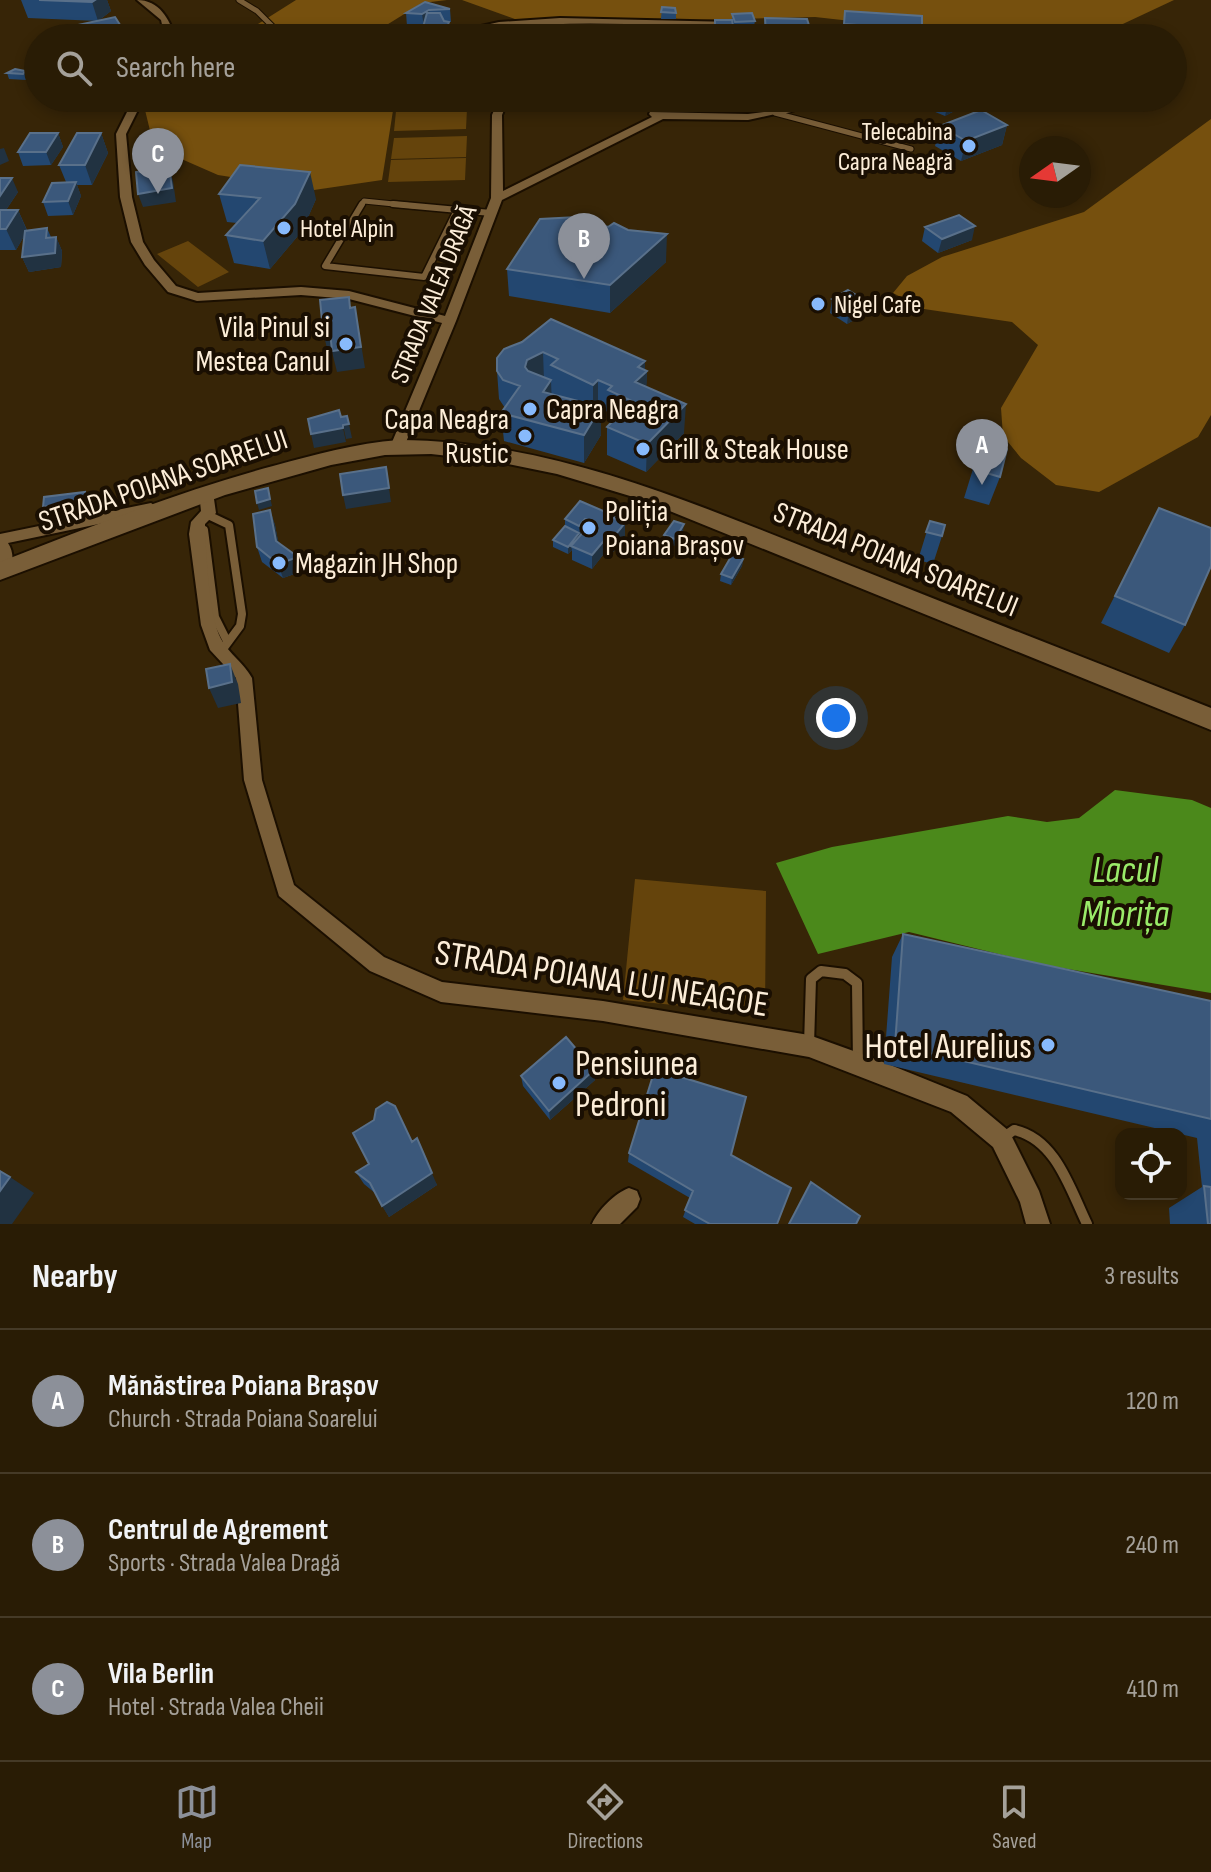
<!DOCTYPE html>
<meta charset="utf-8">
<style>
:root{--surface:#291c05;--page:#31250f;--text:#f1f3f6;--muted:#a5a19a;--line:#453a27;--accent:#8c9099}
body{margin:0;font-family:"Sofia Sans Condensed",sans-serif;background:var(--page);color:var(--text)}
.controls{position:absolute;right:24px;bottom:24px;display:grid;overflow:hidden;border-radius:16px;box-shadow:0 4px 12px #0003}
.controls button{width:72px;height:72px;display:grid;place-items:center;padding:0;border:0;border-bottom:2px solid var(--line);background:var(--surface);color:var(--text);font:40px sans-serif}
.compass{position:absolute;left:1019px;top:136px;width:72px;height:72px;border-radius:50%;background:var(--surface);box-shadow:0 4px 12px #0003;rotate:256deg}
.you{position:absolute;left:836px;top:718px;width:28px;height:28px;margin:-20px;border:6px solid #fff;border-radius:50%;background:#1a73e8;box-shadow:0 0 0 12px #1a73e833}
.badge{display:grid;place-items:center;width:52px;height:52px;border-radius:50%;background:var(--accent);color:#fff;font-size:26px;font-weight:700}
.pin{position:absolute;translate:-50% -66px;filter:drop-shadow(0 2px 4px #0008)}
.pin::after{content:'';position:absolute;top:42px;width:28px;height:24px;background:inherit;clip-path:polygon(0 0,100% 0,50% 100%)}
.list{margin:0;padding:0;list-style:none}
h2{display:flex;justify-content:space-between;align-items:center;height:104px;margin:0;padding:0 32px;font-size:34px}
h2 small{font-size:26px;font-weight:400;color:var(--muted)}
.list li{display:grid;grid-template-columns:52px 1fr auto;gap:24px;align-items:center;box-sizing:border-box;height:144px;padding:0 32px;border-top:2px solid var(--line)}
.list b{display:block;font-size:30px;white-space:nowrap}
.list p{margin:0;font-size:26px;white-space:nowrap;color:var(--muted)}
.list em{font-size:26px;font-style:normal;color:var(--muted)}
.icon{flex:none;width:44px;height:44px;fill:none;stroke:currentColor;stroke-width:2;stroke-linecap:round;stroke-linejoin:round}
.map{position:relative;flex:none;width:1211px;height:1224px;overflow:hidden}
.search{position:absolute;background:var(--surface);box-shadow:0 4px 12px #0003;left:24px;right:24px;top:24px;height:88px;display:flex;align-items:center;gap:20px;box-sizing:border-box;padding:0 28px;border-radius:44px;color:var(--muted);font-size:30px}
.sheet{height:536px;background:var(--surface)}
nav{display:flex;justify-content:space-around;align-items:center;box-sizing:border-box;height:112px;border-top:2px solid var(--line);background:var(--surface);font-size:22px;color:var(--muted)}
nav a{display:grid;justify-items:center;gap:4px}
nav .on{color:var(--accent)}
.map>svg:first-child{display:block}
</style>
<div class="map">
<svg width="1211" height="1224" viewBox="0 0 1211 1224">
<rect width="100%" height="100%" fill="#372507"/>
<path fill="#65440c" d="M467 109 466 129 394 131 396 111Z
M467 136 466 157 391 159 394 138Z
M466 158 465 180 388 182 391 160Z
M188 241 229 272 198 287 157 254Z
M635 879 766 891 765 1014 623 1000Z"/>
<path fill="#76500e" d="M296 0H447L422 3 385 26 384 38H236Z
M462 0H1174L1093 38H957L896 26 815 17 698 20 699 29 678 32 553 29 534 26Z
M157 98H395L382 180 314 190 218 175 154 147 145 110Z
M1211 119V415L1198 437 1099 492 1056 485 1021 458 1003 436 1001 408 1038 345 1012 322 924 309 893 293 907 276 942 257 1084 212Z"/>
<path fill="#4b891b" d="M1115 790 1192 800 1211 808V993L1044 965 909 932 818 954 776 863 832 847 1008 816 1047 822 1079 818Z"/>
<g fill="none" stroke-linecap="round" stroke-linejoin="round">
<defs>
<path id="lane-far3" d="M239 0 257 11 284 38
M766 98 770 108
M780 112 839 98
M775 113 911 149
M361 206 364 201 414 206"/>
<path id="lane-far2" d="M362 204 325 266 424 277 457 210
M393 204 491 213"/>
<path id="lane-far1" d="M210 516 229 525 242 614 240 626 223 649
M204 530 215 617 227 641"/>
<path id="lane" d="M809 1045 811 979 821 971 845 974 857 983 858 1063
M1001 1139 1014 1130C1056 1139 1070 1189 1087 1224"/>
<path id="street" d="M137 0C159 0 170 19 175 38H165L161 20Z
M560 18 733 22 738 25 733 28C645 26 553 16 466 35L465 38H455L459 31 499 22Z
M134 98H144L126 134 132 197 143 242 154 260 176 286 198 293 301 287 349 291 445 316 491 198 492 115 495 108 490 98H500L503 104 516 100 757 101 780 113 748 120 663 119 502 200 456 321 404 447 397 452 390 447 442 323 349 299 301 295 197 301 168 292 145 265 131 242 120 197 116 134ZM517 106 755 107 764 112 748 114 650 112 649 114 652 117 503 191 502 115 504 110Z
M206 487 213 492 216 513 205 524V534C207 561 209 616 221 639 229 654 244 663 252 678L262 780 294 885 384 957 442 982 603 1001 809 1035 873 1058 967 1096 1009 1131 1039 1191 1050 1224H1026L1020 1202 993 1147 951 1112 809 1057 603 1021 441 1002 370 971 279 896 244 780 236 678 210 650 201 625 189 534 191 522 201 511 199 492Z
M151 503 158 508 156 512 8 543C14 552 14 564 8 574L0 575V534Z
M629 1188 637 1191 640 1199 637 1207 620 1224H592C598 1210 615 1193 629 1188Z"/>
<path id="secondary" d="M399 440C554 441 692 503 834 559 959 609 1085 658 1211 708V730L640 499 557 474 494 461 431 454 385 455 331 465 225 495 0 580V562C90 527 180 491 273 466 314 455 356 443 399 440Z"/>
</defs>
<use href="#lane-far3" stroke="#1b0f00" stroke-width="7"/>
<use href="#lane-far2" stroke="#1b0f00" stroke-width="9"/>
<use href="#lane-far1" stroke="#1b0f00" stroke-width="12"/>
<use href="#lane" stroke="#1b0f00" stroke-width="14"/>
<use href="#street" stroke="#1b0f00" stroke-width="4"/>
<use href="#secondary" stroke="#1b0f00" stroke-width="4"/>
<use href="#lane-far3" stroke="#795e38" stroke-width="5"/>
<use href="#lane-far2" stroke="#795e38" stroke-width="6"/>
<use href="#lane-far1" stroke="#795e38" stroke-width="8"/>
<use href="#lane" stroke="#795e38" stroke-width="10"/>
<use href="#street" fill="#795e38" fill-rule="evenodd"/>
<use href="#secondary" fill="#795e38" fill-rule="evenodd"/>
</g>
<path fill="#234770" d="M21 0H107L111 11 98 21 126 38H73L69 27 98 21 28 18Z
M425 2 450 9 451 22H448L450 35 449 38H424L423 27 407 26 406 13Z
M662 7 676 13V19H661Z
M845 11 922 30 921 38H842Z
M732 14 755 21 754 26H764L765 18 813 38 714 28 715 20H732Z
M25 71 28 77 26 80 9 79 7 73Z
M930 98H966L964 106 945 116 928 109Z
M1007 125 1002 145 961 161 935 146 940 126Z
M58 133 63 147 51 165 23 166 18 152Z
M101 133 108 153 92 185H77L81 196 73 215 48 216 43 202 66 182 59 165Z
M0 178 18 192 6 210H18L27 230 47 228 51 237H56L62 251 61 267 29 272 22 257 24 236 16 250H0Z
M219 194 316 199 302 231 270 269 234 263 226 235 237 223 227 222Z
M925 227 972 240 938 253 922 241Z
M666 262 610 313 509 296 507 269Z
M832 299 863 315 847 324 830 313Z
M522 342 645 361V370L647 371 646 387 684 433 646 472 607 455V427L613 421 608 418V412L601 409V435L584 463 504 441 501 413 505 408 499 399 497 371Z
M982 440 1000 477 989 505 964 498Z
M1159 508 1185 625 1169 653 1101 623Z
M270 510 275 525 278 542 303 571 283 578 262 562 257 547Z
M565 519H615L625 538 612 553 606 551 592 569 572 560V550L568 554 553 547V540L565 526Z
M930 521 942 536 933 564 918 560Z
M683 532 674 546 664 542V535Z
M743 559 742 566 731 585 720 581 721 574Z
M903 934 1211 1001V1224H1170L1169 1208 1202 1187 1197 1138 884 1064 892 957Z
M594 1070 595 1080 550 1120 523 1086 521 1076Z
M374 1120 412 1142 437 1185 389 1217 375 1193 364 1184 356 1172 369 1164Z
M629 1153 731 1155 777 1224H695L683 1217 690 1198 628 1162Z"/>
<path fill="#213241" d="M95 0H107L111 11 98 21 92 2Z
M429 10 431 23 424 27 422 14Z
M449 22 450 35 449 38 447 27Z
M124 31 126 38H95Z
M38 77V91H36L31 78Z
M958 98H966L964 106 945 116 948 103Z
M1007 125 1002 145 961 161 966 141Z
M58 133 63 147 51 165 46 152Z
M101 133 108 153 92 185 85 165Z
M4 148 9 161 0 165V149Z
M169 167 173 181 176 202 143 207 138 194Z
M310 172 316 199 302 231 270 269 263 241Z
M12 178 18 192 2 216 0 211V196Z
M76 182 81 196 73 215 68 201Z
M18 210 27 231 16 250 6 229Z
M975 226 972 240 938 253 942 239Z
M667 234 666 262 610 313V285Z
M56 237 62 251 61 267 29 272 22 257Z
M866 301 863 315 847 324 849 310Z
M355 307 365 368 337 372 332 352 328 353 323 331Z
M543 352 544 380 527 395 525 367 527 360Z
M645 361V373L647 371 646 399 635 382 638 367Z
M551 380 552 409 543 392Z
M598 380V408L593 413V385Z
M686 404 684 433 646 472 647 444Z
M601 407V435L584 463V435Z
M349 424 352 438 346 439 343 425Z
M343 428 346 442 314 448 311 434Z
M386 467 391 502 346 509 343 495Z
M268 488 272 506 259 510 257 503Z
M85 492 88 499 87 508 47 514 43 507Z
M270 510 275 525 281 555 276 541Z
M585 519V533L580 540 579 526Z
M625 523V538L612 553V539Z
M684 524 683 532 674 546 675 539Z
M579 533 580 540 571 546 572 550 568 554V547Z
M607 537 606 551 592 569V555Z
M298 557 303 571 283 578 278 564Z
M743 559 742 566 731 585 732 578Z
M230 664 238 684 241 703 218 708 209 688Z
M594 1070 595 1080 550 1120 549 1111Z
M417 1138 437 1185 389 1217 382 1206Z
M10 1177 34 1193 12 1224H0V1191Z"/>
<path fill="#3b587b" stroke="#59708a" stroke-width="2" d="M39 0H95L92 2Z
M425 2 450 9 429 10 422 14 406 13Z
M662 7 675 8 676 13 661 12Z
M845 11 922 16V30L844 24Z
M427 13H440L444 21 449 22 447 27H423Z
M752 13 755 21 735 22 732 14Z
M115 17 124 31 95 38H77L69 27Z
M765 18 807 19 813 38H735L761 37V34H766Z
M715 20H732L733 26H725V28H715Z
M725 26H764L765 34H761L760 37H735L733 28H725Z
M832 26H841V37L831 36Z
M733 28 735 38H592V29Z
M38 66V77L31 78 35 70 33 68Z
M15 69 25 71 23 74 7 73Z
M936 98H958L948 103Z
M981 110 1007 125 966 141 940 126Z
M30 133H58L46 152H18Z
M77 133H101L85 165H59Z
M240 165 310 172 295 204 263 241 226 235 260 198 219 194Z
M169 167 172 188 138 194 136 172Z
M0 178H12L0 196Z
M76 182 68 201 43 202 52 183Z
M0 210H18L6 229H0Z
M959 215 975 226 942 239 925 227Z
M578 217 608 227 614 223 628 230 667 234 610 285 507 269 540 219Z
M47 228 46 238 56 237 55 253 22 257 25 231Z
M848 290 866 301 849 310 832 299Z
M349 297 350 308 355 307 361 347 332 351 330 331H323L320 300Z
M551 319 645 361 638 367 647 371 635 382 686 404 647 444 607 427 632 401 608 390 612 386 598 380 593 385 551 365 558 359 543 352 527 360 525 367 528 371 551 380 543 392 601 407 584 435 501 413 520 386 503 380 497 371V358L504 349 522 342Z
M339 410 341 417 347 416 349 424 343 425V428L311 434 308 419Z
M988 438 1003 444 1007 449 1000 477 973 469 982 440Z
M386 467 389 488 343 495 340 474Z
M268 488 270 499 257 503 255 491Z
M85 492 84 501 43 507 44 497Z
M580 501 615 516 613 518 625 523 612 539 607 537 592 555 571 546 592 522 585 519 579 526 565 519Z
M1159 508 1211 528V566L1185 625 1115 596Z
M270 510 276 541 298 557 278 564 257 547 253 514Z
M674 521 684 524 675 539 664 535Z
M930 521 945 525 942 536 926 532Z
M565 526 579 533 568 547 553 540Z
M732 555 743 559 732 578 721 574Z
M230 664 232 682 209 688 206 669Z
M903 934 1211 1001V1119L895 1045Z
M566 1037 594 1070 549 1111 521 1076Z
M655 1069 746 1097 731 1155 791 1188 777 1224H710L685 1210 693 1191 629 1153Z
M387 1102 395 1106 412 1142 417 1138 432 1173 382 1206 370 1183 356 1172 369 1164 353 1133 374 1120 376 1109Z
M0 1171 10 1177 0 1191Z
M811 1182 860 1216 856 1224H789Z
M1204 1186 1211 1187V1224H1208Z"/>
<g fill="#88bafc" stroke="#1a0f02" stroke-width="3">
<circle cx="969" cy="146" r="8"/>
<circle cx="284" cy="228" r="8"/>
<circle cx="818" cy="304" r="8"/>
<circle cx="346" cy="344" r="8"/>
<circle cx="530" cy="409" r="8"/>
<circle cx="525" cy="436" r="8"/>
<circle cx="643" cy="449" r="8"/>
<circle cx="589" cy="528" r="8"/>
<circle cx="279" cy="563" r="8"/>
<circle cx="1048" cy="1045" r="8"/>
<circle cx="559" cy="1083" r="8"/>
</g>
<g text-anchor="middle" stroke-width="8" stroke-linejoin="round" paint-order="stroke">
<g font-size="26" fill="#fcedd8" stroke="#1a0f02" text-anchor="start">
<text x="953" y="140" text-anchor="end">Telecabina<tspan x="953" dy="30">Capra Neagră</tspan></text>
<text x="300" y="237">Hotel Alpin</text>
<text x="834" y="313">Nigel Cafe</text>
</g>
<g font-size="26" fill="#fcedd8" stroke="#1a0f02">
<text transform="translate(433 294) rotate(-68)" y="9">STRADA VALEA DRAGĂ</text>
</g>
<g font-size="30" fill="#fcedd8" stroke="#1a0f02" text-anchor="start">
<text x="330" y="337" text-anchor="end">Vila Pinul si<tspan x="330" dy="34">Mestea Canul</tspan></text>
<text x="546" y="419">Capra Neagra</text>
<text x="509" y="429" text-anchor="end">Capa Neagra<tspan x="509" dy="34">Rustic</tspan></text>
<text x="659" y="459">Grill &amp; Steak House</text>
<text x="605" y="521">Poliția<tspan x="605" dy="34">Poiana Brașov</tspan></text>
<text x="295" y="573">Magazin JH Shop</text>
</g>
<g font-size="30" fill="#fcedd8" stroke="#1a0f02">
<text transform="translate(163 480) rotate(-19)" y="10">STRADA POIANA SOARELUI</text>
<text transform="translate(896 559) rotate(22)" y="10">STRADA POIANA SOARELUI</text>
</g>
<g font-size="36" fill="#fcedd8" stroke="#1a0f02">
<text transform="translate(602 977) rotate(9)" y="13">STRADA POIANA LUI NEAGOE</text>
</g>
<g font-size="36" fill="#fcedd8" stroke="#1a0f02" text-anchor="end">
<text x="1032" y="1058">Hotel Aurelius</text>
<text x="575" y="1075" text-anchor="start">Pensiunea<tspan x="575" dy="41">Pedroni</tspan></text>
</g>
<g font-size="38" font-style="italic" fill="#9aeb69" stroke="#1a0f02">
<text x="1125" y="882">Lacul<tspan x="1125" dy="44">Miorița</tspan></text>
</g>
</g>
</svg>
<div class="controls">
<button><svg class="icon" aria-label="locate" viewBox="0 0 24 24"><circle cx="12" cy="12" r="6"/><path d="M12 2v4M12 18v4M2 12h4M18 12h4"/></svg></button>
</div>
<svg class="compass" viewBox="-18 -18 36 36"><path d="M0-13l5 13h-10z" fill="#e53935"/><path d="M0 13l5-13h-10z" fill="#a5a19a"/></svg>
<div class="you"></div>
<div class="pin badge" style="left:982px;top:485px">A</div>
<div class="pin badge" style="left:584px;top:279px">B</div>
<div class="pin badge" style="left:158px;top:194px">C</div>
<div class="search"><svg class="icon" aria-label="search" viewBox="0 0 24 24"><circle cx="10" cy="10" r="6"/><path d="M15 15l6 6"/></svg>Search here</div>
</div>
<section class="sheet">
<h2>Nearby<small>3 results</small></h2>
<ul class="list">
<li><span class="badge">A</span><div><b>Mănăstirea Poiana Brașov</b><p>Church · Strada Poiana Soarelui</p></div><em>120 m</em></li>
<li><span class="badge">B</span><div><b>Centrul de Agrement</b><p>Sports · Strada Valea Dragă</p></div><em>240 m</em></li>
<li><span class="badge">C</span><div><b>Vila Berlin</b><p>Hotel · Strada Valea Cheii</p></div><em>410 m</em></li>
</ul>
</section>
<nav>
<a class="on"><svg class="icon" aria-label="map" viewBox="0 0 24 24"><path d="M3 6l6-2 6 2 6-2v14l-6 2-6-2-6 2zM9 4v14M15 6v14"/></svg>Map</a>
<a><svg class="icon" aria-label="directions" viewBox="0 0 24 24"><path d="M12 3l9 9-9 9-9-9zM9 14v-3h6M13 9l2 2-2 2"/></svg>Directions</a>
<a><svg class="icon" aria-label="saved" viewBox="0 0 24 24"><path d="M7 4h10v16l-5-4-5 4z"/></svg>Saved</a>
</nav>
